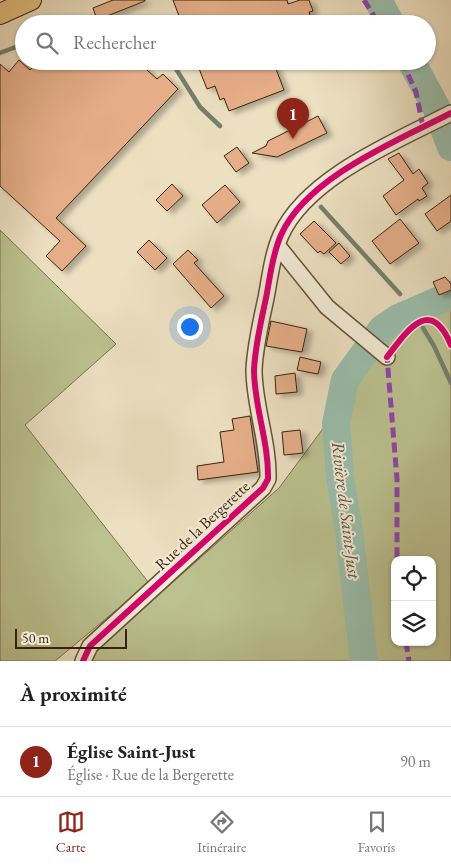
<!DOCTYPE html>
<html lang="fr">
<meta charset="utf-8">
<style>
:root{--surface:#fff;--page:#f2f2f2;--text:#222;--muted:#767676;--line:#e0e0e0;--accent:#8f2418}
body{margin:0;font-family:"EB Garamond",serif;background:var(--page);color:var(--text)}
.controls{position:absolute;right:15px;bottom:15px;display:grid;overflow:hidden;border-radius:10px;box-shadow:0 1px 4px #0004}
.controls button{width:45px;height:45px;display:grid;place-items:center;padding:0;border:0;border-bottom:1px solid var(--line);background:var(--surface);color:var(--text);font:25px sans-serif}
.scale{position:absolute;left:15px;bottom:12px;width:112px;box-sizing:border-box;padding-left:5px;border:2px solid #3a230c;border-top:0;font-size:14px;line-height:18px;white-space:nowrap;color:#3a230c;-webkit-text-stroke:4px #f3ebd7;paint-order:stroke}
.you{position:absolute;left:189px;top:326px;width:18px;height:18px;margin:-12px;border:4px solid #fff;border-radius:50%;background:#1a73e8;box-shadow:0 0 0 8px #1a73e833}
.badge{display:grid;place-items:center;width:32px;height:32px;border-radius:50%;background:var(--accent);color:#fff;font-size:16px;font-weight:700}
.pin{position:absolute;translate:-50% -41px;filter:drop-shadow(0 1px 2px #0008)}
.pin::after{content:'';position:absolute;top:26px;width:18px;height:15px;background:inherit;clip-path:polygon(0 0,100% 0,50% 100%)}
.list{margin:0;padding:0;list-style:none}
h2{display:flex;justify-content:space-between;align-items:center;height:65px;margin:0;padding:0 20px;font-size:21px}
h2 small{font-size:16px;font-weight:400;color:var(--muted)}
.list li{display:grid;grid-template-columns:32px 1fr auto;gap:15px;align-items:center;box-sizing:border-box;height:70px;padding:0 20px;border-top:1px solid var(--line)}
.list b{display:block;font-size:19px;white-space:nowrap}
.list p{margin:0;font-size:16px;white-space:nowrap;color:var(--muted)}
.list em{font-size:16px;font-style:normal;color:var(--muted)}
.icon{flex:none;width:28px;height:28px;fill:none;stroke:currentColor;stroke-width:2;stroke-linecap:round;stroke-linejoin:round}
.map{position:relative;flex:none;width:451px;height:661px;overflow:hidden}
.search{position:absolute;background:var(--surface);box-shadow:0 1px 4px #0004;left:15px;right:15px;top:15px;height:55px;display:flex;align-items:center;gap:12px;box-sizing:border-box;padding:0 18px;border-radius:28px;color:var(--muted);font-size:19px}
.sheet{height:135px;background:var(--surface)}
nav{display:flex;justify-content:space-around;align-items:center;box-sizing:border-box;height:70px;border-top:1px solid var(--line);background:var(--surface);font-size:14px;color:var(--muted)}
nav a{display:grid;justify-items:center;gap:2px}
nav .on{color:var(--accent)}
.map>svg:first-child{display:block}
</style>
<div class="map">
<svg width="451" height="661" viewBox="0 0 451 661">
<defs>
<filter id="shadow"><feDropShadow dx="5.5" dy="3" stdDeviation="2.5" flood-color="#0004"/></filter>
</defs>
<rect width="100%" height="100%" fill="#ece0c1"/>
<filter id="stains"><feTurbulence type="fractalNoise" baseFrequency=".004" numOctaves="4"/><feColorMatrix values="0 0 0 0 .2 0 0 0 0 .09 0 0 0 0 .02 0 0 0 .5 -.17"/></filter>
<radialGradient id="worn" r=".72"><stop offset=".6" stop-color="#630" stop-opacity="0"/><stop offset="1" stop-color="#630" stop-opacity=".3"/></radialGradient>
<path fill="#bcc190" stroke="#7b724e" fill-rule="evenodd" d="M0 230 116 344 25 425 149 583 55 661H0Z
M451 307V661H78L101 646 279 488 393 334 422 313ZM395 560H432V642H395Z"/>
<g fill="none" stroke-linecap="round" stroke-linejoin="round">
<path stroke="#74806c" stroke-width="4.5" d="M102 24C117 19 134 14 149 24
M0 53 24 44
M171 61 200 107 220 126
M321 207 400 294
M423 328 434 346 451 383"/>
<path stroke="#9abeac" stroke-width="28" d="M378 0 391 24
M411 61 436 107 451 147
M364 661 349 531 340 477 336 424 345 380 382 329 398 318 451 295"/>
</g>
<path fill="#e5ae89" stroke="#3a230c" filter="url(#shadow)" d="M113 0H145V1L97 20 93 8Z
M173 0H287L288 4 300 0H309L313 11 309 12 313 24H182Z
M19 60 30 70 38 61H137L157 79 163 74 178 89 56 218 86 246 62 271 46 256 60 241 0 186V64L9 72Z
M196 61H273L284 90 229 111 224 98 220 100 215 86 207 89Z
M318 116 327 133 277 157 252 153 266 146 268 141Z
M237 147 249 163 236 172 224 156Z
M399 153 413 174 419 169 428 183 422 188 427 196 419 201 418 199 396 215 383 196 404 180 388 159Z
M172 184 183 196 167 211 156 200Z
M225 185 240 202 217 223 202 205Z
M451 195V221L437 231 425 214Z
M400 219 419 243 390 264 372 241Z
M314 221 336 243 324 254 320 251 318 253 300 234Z
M149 240 167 258 155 270 137 252Z
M339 243 350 256 341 264 329 252Z
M188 250 198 260 194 263 224 296 211 308 173 264Z
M445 277 451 284V290L439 295 433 282Z
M271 321 307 329 302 352 266 346Z
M300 357 321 362 318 374 297 370Z
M295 373 297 392 276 394 275 376Z
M250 416 258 472 198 480 197 466 224 462 220 432 234 430 232 419Z
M300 430 303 453 284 455 282 432Z"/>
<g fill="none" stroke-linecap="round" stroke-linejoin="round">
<defs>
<path id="minor" d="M277 245 327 307 387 357
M83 661 90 646 263 488 268 479C269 442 254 406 254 370 255 346 261 322 266 298 270 278 272 255 281 235 307 177 397 141 451 113"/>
<path id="major" d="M0 14 31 0"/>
</defs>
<use href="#minor" stroke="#665239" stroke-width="18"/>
<use href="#major" stroke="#3a230c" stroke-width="22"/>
<use href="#minor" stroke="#f3ebd7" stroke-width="15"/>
<use href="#major" stroke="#e6c080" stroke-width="20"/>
<path stroke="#8e44ad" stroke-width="5" stroke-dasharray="10 5" stroke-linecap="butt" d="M364 0 379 24
M402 61 416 92 423 127
M390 354 387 357 397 479V560
M406 642 409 661"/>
<defs>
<path id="cycleway" d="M387 357C407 331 430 295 451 345
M83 661 90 646 263 488 268 479C269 442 254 406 254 370 255 346 261 322 266 298 270 278 272 255 281 235 307 177 397 141 451 113"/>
</defs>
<use href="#cycleway" stroke="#f3ebd7" stroke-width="9"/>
<use href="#cycleway" stroke="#d6006c" stroke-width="6"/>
</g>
<g text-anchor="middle" stroke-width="4" stroke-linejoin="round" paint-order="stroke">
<g font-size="16" fill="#3a230c" stroke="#f3ebd7">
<text transform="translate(202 525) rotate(-43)" y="6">Rue de la Bergerette</text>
</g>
<g font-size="18" font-style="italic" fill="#57523c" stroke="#f3ebd7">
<text transform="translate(346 510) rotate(83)" y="6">Rivière de Saint-Just</text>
</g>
</g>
<rect width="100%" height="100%" filter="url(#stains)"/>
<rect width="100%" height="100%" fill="url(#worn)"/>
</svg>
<div class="controls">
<button><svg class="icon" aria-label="locate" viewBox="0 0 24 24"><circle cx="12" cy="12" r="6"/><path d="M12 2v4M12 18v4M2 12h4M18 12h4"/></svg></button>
<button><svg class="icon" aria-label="layers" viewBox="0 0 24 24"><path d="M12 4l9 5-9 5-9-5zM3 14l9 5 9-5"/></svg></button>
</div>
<div class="scale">50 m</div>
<div class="you"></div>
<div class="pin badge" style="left:293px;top:139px">1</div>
<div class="search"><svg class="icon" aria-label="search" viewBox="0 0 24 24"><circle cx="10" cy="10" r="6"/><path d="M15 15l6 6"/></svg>Rechercher</div>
</div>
<section class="sheet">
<h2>À proximité<small></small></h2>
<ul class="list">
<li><span class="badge">1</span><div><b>Église Saint-Just</b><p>Église · Rue de la Bergerette</p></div><em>90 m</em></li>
</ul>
</section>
<nav>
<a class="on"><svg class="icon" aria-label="map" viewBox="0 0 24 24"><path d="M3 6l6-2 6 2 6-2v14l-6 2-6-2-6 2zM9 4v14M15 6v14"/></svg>Carte</a>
<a><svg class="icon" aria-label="directions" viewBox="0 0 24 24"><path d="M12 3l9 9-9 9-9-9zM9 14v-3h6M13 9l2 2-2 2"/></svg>Itinéraire</a>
<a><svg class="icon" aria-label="saved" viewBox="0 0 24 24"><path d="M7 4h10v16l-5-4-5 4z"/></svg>Favoris</a>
</nav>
